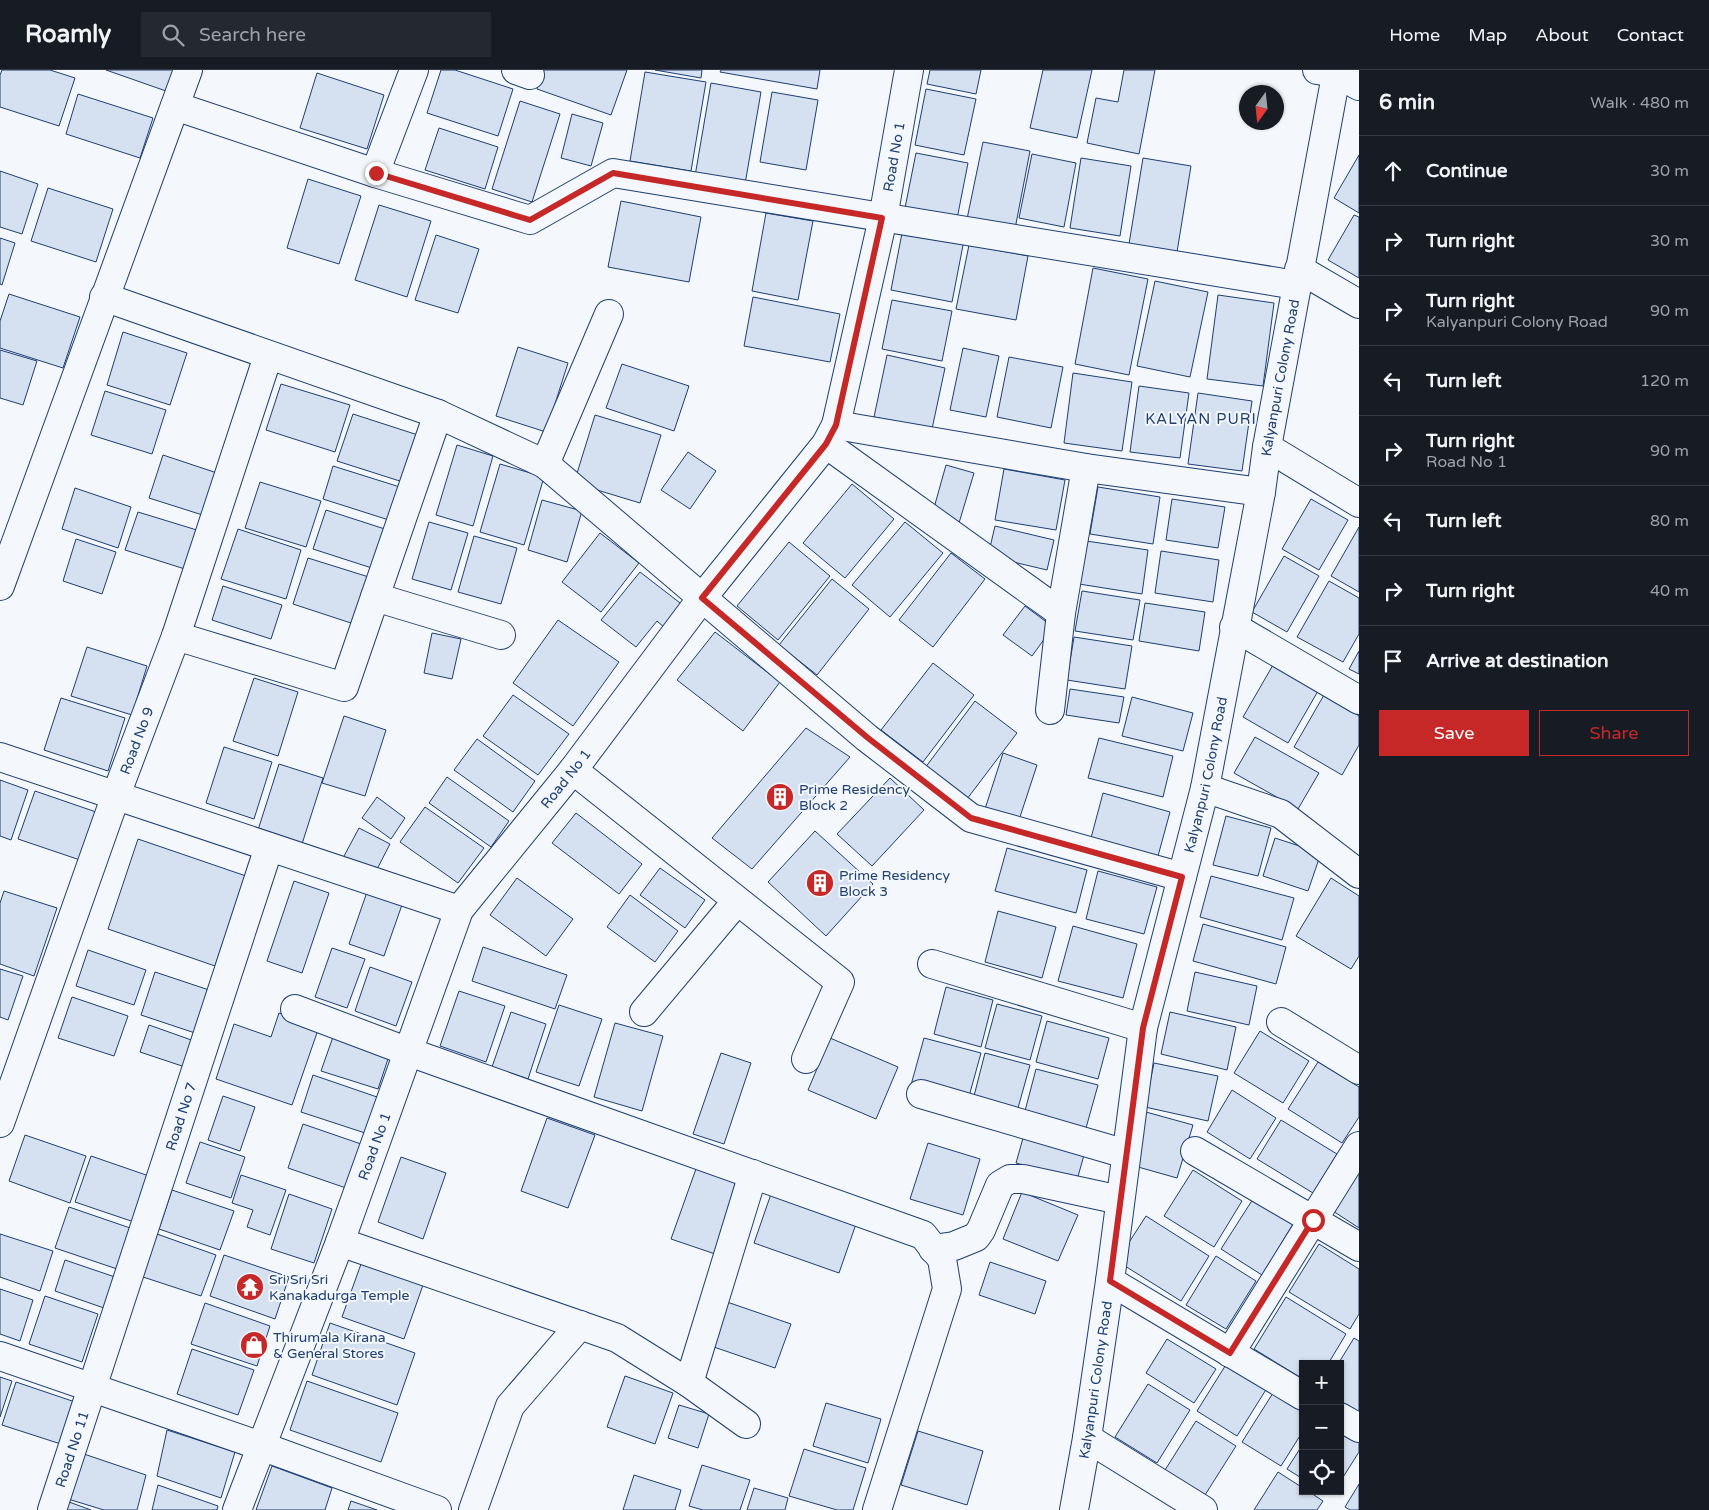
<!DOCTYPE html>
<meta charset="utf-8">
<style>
:root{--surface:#171b24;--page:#242831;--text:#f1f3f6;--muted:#9ea1a6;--line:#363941;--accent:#c62828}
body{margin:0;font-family:"Varela Round",sans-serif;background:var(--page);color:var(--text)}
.controls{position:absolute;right:15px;bottom:15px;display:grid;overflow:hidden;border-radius:0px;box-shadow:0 1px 4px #0004}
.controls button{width:45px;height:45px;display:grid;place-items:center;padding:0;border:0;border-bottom:1px solid var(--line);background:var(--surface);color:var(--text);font:25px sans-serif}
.compass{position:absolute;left:1239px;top:15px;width:45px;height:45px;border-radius:50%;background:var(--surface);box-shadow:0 1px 4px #0004;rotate:195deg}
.stop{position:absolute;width:15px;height:15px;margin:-11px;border:4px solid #c62828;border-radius:50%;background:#fff}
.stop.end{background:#c62828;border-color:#fff;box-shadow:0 1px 5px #0008}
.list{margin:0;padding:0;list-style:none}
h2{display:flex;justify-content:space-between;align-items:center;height:65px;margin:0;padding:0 20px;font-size:21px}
h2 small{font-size:16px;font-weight:400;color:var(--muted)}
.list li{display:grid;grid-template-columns:32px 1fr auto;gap:15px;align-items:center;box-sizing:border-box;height:70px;padding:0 20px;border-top:1px solid var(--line)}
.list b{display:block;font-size:19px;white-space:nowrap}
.list p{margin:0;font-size:16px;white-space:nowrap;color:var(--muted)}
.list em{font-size:16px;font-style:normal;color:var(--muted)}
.actions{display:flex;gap:10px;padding:15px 20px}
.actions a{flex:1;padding:11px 0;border:1px solid var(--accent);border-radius:0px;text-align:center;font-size:18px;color:var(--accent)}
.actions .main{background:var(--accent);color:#fff}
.icon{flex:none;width:28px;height:28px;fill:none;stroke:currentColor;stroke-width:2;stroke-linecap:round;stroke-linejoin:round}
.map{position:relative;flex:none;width:1359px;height:1440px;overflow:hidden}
header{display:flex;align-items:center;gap:30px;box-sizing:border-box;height:70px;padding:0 25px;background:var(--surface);border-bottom:1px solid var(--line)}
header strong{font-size:24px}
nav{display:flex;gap:28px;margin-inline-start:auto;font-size:18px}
.search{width:350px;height:45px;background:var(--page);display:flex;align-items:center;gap:12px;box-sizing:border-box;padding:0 18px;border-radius:0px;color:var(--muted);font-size:19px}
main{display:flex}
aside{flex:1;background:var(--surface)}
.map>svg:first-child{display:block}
</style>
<header>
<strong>Roamly</strong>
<div class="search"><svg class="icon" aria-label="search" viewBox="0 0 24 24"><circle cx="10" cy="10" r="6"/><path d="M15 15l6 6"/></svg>Search here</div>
<nav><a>Home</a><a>Map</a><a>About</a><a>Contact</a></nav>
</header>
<main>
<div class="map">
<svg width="1359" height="1440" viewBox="0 0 1359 1440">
<rect width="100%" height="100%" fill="#f4f7fb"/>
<path fill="#d5e0f0" stroke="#1d3f73" d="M2 0H50L75 8 59 56 0 37V5Z
M106 0H173L166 21Z
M441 0H455L513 19 498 66 427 43Z
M543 0H627L611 45 537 19Z
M655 0H702L701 8Z
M721 0H820L817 19 720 2Z
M930 0H981L976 24 927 14Z
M1043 0H1092L1077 68 1030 58Z
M1124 0H1155L1139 84 1087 73 1096 28 1118 32Z
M645 2 706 12 691 101 630 91Z
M317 3 384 25 367 79 300 58Z
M711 13 761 22 745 114 695 106Z
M926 19 976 29 964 85 915 75Z
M772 22 818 30 806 100 760 92Z
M78 24 153 48 140 88 66 64Z
M520 31 560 44 532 132 492 119Z
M572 44 603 53 591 96 561 88Z
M439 58 498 77 485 119 425 100Z
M983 72 1030 81 1015 159 967 149Z
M916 83 968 93 957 149 905 138Z
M1032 84 1076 93 1064 157 1019 148Z
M1359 85V143L1334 128Z
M1081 88 1131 96 1120 166 1070 158Z
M1143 88 1191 96 1177 182 1129 174Z
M0 101 38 114 22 164 0 157Z
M308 109 361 126 339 194 287 178Z
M48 118 113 139 96 192 31 171Z
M621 131 701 147 689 212 608 197Z
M379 135 431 151 407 227 355 210Z
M766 143 813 151 798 230 752 221Z
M1354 145 1359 147V208L1328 190Z
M903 158 964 170 952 232 891 220Z
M436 165 479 179 458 243 415 230Z
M0 168 15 173 2 215 0 214Z
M969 175 1028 186 1016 250 956 239Z
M1093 198 1148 209 1129 305 1075 294Z
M1155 211 1208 222 1190 307 1137 296Z
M9 224 80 247 63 298 0 278V251Z
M1218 225 1274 233 1263 316 1207 309Z
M753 227 840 244 830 292 744 276Z
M892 230 952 241 942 291 882 279Z
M123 262 187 283 170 335 107 315Z
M518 277 568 293 546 362 496 346Z
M963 278 999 286 986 347 950 340Z
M0 280 37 291 23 335 0 328Z
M887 285 945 298 932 359 874 347Z
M1009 287 1063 297 1051 358 997 347Z
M622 294 689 316 674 361 606 338Z
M1073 303 1132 312 1122 381 1064 373Z
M281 314 350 335 335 382 266 360Z
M1139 316 1189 323 1180 388 1130 382Z
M105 321 166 340 152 384 91 365Z
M1198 323 1252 331 1242 401 1188 394Z
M353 344 421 366 406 413 337 391Z
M595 345 661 365 640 433 574 413Z
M457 375 493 386 473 456 436 445Z
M688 382 716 401 690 439 661 420Z
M163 385 226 406 212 448 149 428Z
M500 394 544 407 524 475 480 462Z
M946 395 974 403 959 453 932 445Z
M333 396 403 418 392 451 323 429Z
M1004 399 1065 410 1056 460 995 450Z
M260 412 321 431 306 477 245 458Z
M852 414 894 449 845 508 803 473Z
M1098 417 1160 427 1153 474 1090 464Z
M75 418 131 437 118 478 62 459Z
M1172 429 1225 437 1218 478 1166 470Z
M1311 429 1348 450 1319 500 1282 479Z
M542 430 582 441 567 492 528 480Z
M326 440 391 461 378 500 313 479Z
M138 442 200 461 188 500 125 480Z
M429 452 468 463 451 520 412 509Z
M905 452 943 483 890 547 852 515Z
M995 456 1054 470 1047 500 988 486Z
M1359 457V522L1331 506Z
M238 459 301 480 286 529 221 509Z
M600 463 639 493 601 542 562 512Z
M474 466 517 478 501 534 458 522Z
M76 469 116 482 102 524 63 511Z
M1086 471 1148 480 1142 524 1079 514Z
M789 472 830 506 778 570 737 536Z
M1161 481 1219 490 1213 532 1155 523Z
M951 483 985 509 933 577 899 550Z
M1284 486 1319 506 1287 562 1252 542Z
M308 488 372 508 357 555 293 534Z
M640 502 684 536 666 559 657 551 636 577 601 550Z
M832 509 869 539 817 605 779 575Z
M1329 511 1359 528V564L1343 592 1297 567Z
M223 516 282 535 271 569 212 550Z
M1082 521 1140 530 1133 570 1075 561Z
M1145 533 1205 542 1199 581 1139 571Z
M1025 536 1053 557 1032 586 1003 565Z
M558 550 619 592 573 656 513 613Z
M715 562 780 612 743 661 677 610Z
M432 563 461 569 452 609 424 603Z
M1074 567 1132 576 1125 619 1067 610Z
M87 577 147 596 132 645 71 626Z
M1359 581V604L1349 599Z
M933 593 974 625 923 692 881 660Z
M1273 595 1318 621 1288 673 1243 647Z
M254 608 298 622 278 686 233 671Z
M1070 619 1124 627 1119 653 1066 645Z
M513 625 569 664 538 705 483 666Z
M1324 625 1359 646V675L1342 705 1294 677Z
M1132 627 1193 643 1183 681 1122 666Z
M61 628 125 648 108 701 44 680Z
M975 631 1017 663 967 729 925 698Z
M344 646 386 660 365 726 322 713Z
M806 658 850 687 752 799 712 768Z
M1255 667 1319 703 1298 739 1234 703Z
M1099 668 1173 686 1163 727 1088 708Z
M477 669 535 711 513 742 454 700Z
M224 677 272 692 254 749 206 733Z
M1003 683 1037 695 1019 750 985 739Z
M279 694 323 708 302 774 258 760Z
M447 707 509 751 491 777 429 733Z
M890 708 924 740 872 796 837 764Z
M0 710 28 720 11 770 0 766Z
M35 721 99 743 83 791 18 769Z
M1103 723 1170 742 1158 786 1091 768Z
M377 727 405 748 391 769 362 748Z
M425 737 484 778 458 813 400 772Z
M576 743 642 794 619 824 552 773Z
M1226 746 1271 758 1258 806 1213 795Z
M359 758 390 774 374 805 343 788Z
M815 761 873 814 826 866 768 812Z
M1275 768 1321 783 1308 821 1263 806Z
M138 769 246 806 215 896 108 859Z
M1007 778 1087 800 1076 843 995 821Z
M660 798 705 830 685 858 640 825Z
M1098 801 1157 817 1144 864 1086 849Z
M1211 806 1294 828 1282 870 1200 847Z
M517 808 573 849 546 886 490 845Z
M1331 808 1359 826V886L1351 899 1296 866Z
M294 811 329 823 302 903 267 891Z
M368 819 403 832 384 886 349 874Z
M4 821 57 838 34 906 0 894V833Z
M630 825 678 861 655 892 607 857Z
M998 841 1056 857 1042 908 985 892Z
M1203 854 1286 877 1276 914 1193 891Z
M1073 856 1137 874 1123 928 1058 911Z
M483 877 567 905 555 939 472 911Z
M332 878 365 889 347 938 315 927Z
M88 880 146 900 134 935 76 916Z
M370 897 412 912 396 956 355 941Z
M0 899 23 906 8 950 0 947Z
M155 902 212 921 198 964 141 945Z
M1195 902 1257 916 1249 955 1187 941Z
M946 917 993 930 981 977 934 964Z
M459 921 505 936 486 992 440 976Z
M72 927 128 946 114 986 58 968Z
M997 934 1042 946 1030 990 985 978Z
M559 935 602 949 579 1016 536 1002Z
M511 942 546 954 528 1009 492 997Z
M1170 942 1236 957 1227 1000 1161 984Z
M279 943 319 957 292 1035 216 1009 234 954 271 967Z
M1047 951 1109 968 1098 1009 1036 992Z
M615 953 663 966 642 1041 594 1027Z
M149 955 197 972 188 998 140 982Z
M1260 961 1309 991 1283 1033 1234 1003Z
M334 964 390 983 378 1019 321 1001Z
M830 968 898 997 876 1049 808 1020Z
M924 968 981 983 968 1030 911 1015Z
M721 983 751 993 724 1074 693 1064Z
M985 983 1030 995 1018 1038 974 1026Z
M1318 992 1359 1017V1047L1342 1073 1288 1039Z
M1154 993 1218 1006 1208 1051 1145 1037Z
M1036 999 1098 1015 1086 1058 1025 1041Z
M313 1005 377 1027 365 1063 301 1042Z
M1232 1020 1276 1048 1250 1089 1207 1062Z
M223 1026 255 1037 240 1081 208 1070Z
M1146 1042 1193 1055 1177 1108 1131 1095Z
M547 1048 595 1065 568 1138 521 1121Z
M1281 1050 1337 1084 1313 1123 1257 1089Z
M303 1054 361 1074 346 1118 288 1098Z
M1025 1061 1086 1078 1077 1110 1016 1093Z
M25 1065 86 1086 70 1133 9 1111Z
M200 1072 245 1087 231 1128 186 1113Z
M928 1073 980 1089 963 1145 910 1129Z
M91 1086 149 1106 134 1152 75 1132Z
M401 1087 446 1103 423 1169 378 1152Z
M697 1096 749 1115 724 1187 671 1169Z
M1193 1100 1242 1131 1214 1177 1164 1146Z
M1359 1100V1158L1333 1141Z
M241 1105 286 1120 270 1165 247 1157 253 1140 232 1133Z
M172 1120 234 1141 220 1180 159 1159Z
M1022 1122 1078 1145 1058 1191 1003 1169Z
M289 1124 332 1139 314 1193 271 1179Z
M771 1124 856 1154 839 1203 754 1173Z
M1253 1129 1293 1154 1262 1205 1221 1179Z
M69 1137 133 1159 120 1200 55 1178Z
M1146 1146 1209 1186 1181 1231 1117 1191Z
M154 1163 216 1185 201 1226 140 1206Z
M0 1164 53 1181 40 1221 0 1207Z
M1319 1174 1359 1199V1244L1350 1259 1289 1222Z
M224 1185 289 1207 275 1249 210 1226Z
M1216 1186 1256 1211 1226 1259 1186 1235Z
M65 1190 115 1207 104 1238 55 1221Z
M990 1192 1046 1211 1035 1244 979 1225Z
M361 1194 423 1215 404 1269 342 1247Z
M0 1219 33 1230 20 1271 0 1264Z
M45 1226 98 1244 82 1292 29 1274Z
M1286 1227 1346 1264 1328 1294H1303V1309L1254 1279Z
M727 1232 791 1254 775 1298 711 1276Z
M205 1233 270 1256 257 1296 191 1274Z
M330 1253 415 1283 397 1335 312 1305Z
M1354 1268 1359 1271V1343L1340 1332V1294H1338Z
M1167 1269 1216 1299 1194 1333 1146 1303Z
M192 1279 254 1300 238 1345 177 1324Z
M1227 1293 1267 1318 1237 1366 1197 1341Z
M625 1306 673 1323 655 1374 607 1357Z
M0 1307 12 1311 0 1347Z
M307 1311 398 1343 381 1392 290 1360Z
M16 1312 81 1334 67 1376 2 1355Z
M1148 1314 1190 1340 1157 1393 1115 1367Z
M1273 1323 1303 1342V1361L1281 1396 1242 1372Z
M826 1333 881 1349 868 1393 813 1376Z
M679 1335 709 1344 698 1378 668 1368Z
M1196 1351 1236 1376 1205 1425 1165 1400Z
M167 1360 235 1382 221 1428 157 1406Z
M1340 1360 1359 1372V1382L1340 1412Z
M918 1361 983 1381 967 1435 901 1415Z
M1303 1374V1409L1287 1399Z
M804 1379 866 1398 853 1440H837L789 1426Z
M78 1382 146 1405 137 1440H104L68 1429Z
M702 1395 750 1410 740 1440H703L689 1436Z
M272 1396 332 1418 325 1440H256Z
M1278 1402 1303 1418V1421H1308L1323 1431 1317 1440H1254Z
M634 1405 681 1420 675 1440H623Z
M1359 1414V1440H1350L1345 1437Z
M158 1415 218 1436 217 1440H152Z
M754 1418 788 1428 785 1440H747Z
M351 1431 377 1440H348Z
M69 1432 91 1440H66Z"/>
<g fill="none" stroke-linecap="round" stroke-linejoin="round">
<defs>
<g id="minor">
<path d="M516 0 530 5"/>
<path d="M1317 0 1336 3 1359 16"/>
<path d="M175 36 375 103 530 150 613 103 1296 215"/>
<path d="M375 103 414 0"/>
<path d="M1299 199 1359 234"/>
<path d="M104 227 438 344 545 394 867 668 971 748 1182 807"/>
<path d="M836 355 1086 398 1261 422"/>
<path d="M826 374 1061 543"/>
<path d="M1267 377 1359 433"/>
<path d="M545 394 609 244"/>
<path d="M0 516 188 0"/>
<path d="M375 527 501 565"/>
<path d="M1234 557 1359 630"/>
<path d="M176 566 344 617 438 344"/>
<path d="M1050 640 1061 543 1086 398"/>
<path d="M0 687 459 840"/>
<path d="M573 700 840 912 806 989"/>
<path d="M1205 718 1281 744 1359 804"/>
<path d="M932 894 1143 958"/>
<path d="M295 939 409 982 923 1165 942 1189 947 1219 877 1440"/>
<path d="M644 942 737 831"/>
<path d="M1281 952 1359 1000"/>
<path d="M921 1024 1126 1084"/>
<path id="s1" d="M0 1053 116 725 176 566 268 286"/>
<path d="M1195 1081 1359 1177"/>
<path d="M340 1172 617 1268 689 1313 746 1354"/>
<path d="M933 1179 954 1176 976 1167 981 1160 1000 1115 1010 1109H1023L1120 1130"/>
<path d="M1110 1211 1303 1326"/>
<path d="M1230 1283 1359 1076"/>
<path d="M0 1286 261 1376 437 1440"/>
<path d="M689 1313 753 1104"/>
<path d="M1340 1347 1359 1358"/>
<path d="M1087 1368 1203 1440"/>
<path id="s2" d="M52 1440 269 777"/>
<path id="s3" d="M237 1440 340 1172 459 840 573 700 702 528 826 374 836 355 883 148 909 0"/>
<path d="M473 1440 510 1336 580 1255"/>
<path id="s4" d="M1074 1440 1087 1368 1110 1211 1143 958 1205 718 1261 422 1267 377 1337 0"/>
</g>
</defs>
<use href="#minor" stroke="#1d3f73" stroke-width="30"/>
<use href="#minor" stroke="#f4f7fb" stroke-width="28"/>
</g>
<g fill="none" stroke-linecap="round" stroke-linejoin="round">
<path stroke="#c62828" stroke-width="6" d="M376 103 530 150 613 103 882 148 836 355 826 374 702 528 868 668 971 748 1182 807 1143 958 1110 1211 1230 1283 1313 1150"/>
</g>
<defs>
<symbol id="building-disc" viewBox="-11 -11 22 22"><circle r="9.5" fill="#c62828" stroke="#f4f7fb"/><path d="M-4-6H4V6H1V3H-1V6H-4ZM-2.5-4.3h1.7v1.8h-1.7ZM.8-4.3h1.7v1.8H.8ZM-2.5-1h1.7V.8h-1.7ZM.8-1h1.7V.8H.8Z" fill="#fff"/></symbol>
<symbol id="temple-disc" viewBox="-11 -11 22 22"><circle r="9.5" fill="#c62828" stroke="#f4f7fb"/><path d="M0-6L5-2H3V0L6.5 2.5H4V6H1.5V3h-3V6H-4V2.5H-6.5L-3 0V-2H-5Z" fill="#fff"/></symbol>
<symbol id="shop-disc" viewBox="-11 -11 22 22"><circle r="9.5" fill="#c62828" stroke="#f4f7fb"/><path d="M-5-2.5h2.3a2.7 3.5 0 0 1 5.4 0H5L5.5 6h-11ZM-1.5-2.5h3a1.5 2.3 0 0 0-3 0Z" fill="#fff"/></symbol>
</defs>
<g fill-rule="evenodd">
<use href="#building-disc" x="764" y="711" width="32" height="32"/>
<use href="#building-disc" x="804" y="797" width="32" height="32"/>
<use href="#temple-disc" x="234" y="1201" width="32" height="32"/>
<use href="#shop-disc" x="238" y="1259" width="32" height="32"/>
</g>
<g text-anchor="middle" stroke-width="4" stroke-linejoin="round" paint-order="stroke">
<g font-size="14" fill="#1d3f73" stroke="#f4f7fb">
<text dy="5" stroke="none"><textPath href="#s3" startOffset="1529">Road No 1</textPath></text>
<text dy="5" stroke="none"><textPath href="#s4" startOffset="1152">Kalyanpuri Colony Road</textPath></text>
<text dy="5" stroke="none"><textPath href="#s1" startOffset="406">Road No 9</textPath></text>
<text dy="5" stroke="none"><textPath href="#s4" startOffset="748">Kalyanpuri Colony Road</textPath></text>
<text dy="5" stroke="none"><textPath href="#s3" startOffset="809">Road No 1</textPath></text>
<text dy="5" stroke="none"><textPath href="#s2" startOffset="414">Road No 7</textPath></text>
<text dy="5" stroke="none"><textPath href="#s3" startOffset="389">Road No 1</textPath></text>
<text dy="5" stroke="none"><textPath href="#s4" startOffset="132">Kalyanpuri Colony Road</textPath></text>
<text dy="5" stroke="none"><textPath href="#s2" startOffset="64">Road No 11</textPath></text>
</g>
<g font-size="14" fill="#1d3f73" stroke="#f4f7fb" text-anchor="start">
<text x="799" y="724">Prime Residency<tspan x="799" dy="16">Block 2</tspan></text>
<text x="839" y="810">Prime Residency<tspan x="839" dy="16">Block 3</tspan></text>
<text x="269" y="1214">Sri Sri Sri<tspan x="269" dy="16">Kanakadurga Temple</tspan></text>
<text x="273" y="1272">Thirumala Kirana<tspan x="273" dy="16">&amp; General Stores</tspan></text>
</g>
<g font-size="15" letter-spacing="1" fill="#1d3f73" stroke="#f4f7fb">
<text x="1201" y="354">KALYAN PURI</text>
</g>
</g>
</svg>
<div class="controls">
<button>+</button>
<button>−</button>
<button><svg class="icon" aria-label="locate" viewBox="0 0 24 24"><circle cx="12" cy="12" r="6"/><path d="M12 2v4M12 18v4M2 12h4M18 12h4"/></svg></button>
</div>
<svg class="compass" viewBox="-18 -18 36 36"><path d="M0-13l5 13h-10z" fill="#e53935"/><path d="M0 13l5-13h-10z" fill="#9ea1a6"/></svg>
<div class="stop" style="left:1313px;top:1150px"></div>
<div class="stop end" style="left:376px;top:103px"></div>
</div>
<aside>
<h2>6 min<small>Walk · 480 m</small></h2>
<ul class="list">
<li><svg class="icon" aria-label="ahead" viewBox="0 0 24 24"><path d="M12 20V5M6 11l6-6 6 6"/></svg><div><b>Continue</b></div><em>30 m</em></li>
<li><svg class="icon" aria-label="right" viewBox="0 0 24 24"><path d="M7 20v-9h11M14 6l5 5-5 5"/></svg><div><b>Turn right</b></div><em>30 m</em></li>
<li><svg class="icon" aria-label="right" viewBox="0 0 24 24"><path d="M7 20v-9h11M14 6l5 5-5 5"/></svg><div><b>Turn right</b><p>Kalyanpuri Colony Road</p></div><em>90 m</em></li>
<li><svg class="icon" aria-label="left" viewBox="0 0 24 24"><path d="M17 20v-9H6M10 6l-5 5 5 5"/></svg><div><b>Turn left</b></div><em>120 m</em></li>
<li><svg class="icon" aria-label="right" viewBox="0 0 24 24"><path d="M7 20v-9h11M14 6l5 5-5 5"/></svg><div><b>Turn right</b><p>Road No 1</p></div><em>90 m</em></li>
<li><svg class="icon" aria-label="left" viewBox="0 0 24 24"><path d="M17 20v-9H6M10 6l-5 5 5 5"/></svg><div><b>Turn left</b></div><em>80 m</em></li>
<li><svg class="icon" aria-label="right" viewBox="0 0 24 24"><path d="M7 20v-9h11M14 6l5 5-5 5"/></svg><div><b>Turn right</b></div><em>40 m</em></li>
<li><svg class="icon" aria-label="arrive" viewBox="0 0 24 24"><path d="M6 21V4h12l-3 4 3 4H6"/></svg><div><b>Arrive at destination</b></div></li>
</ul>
<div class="actions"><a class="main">Save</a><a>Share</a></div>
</aside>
</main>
